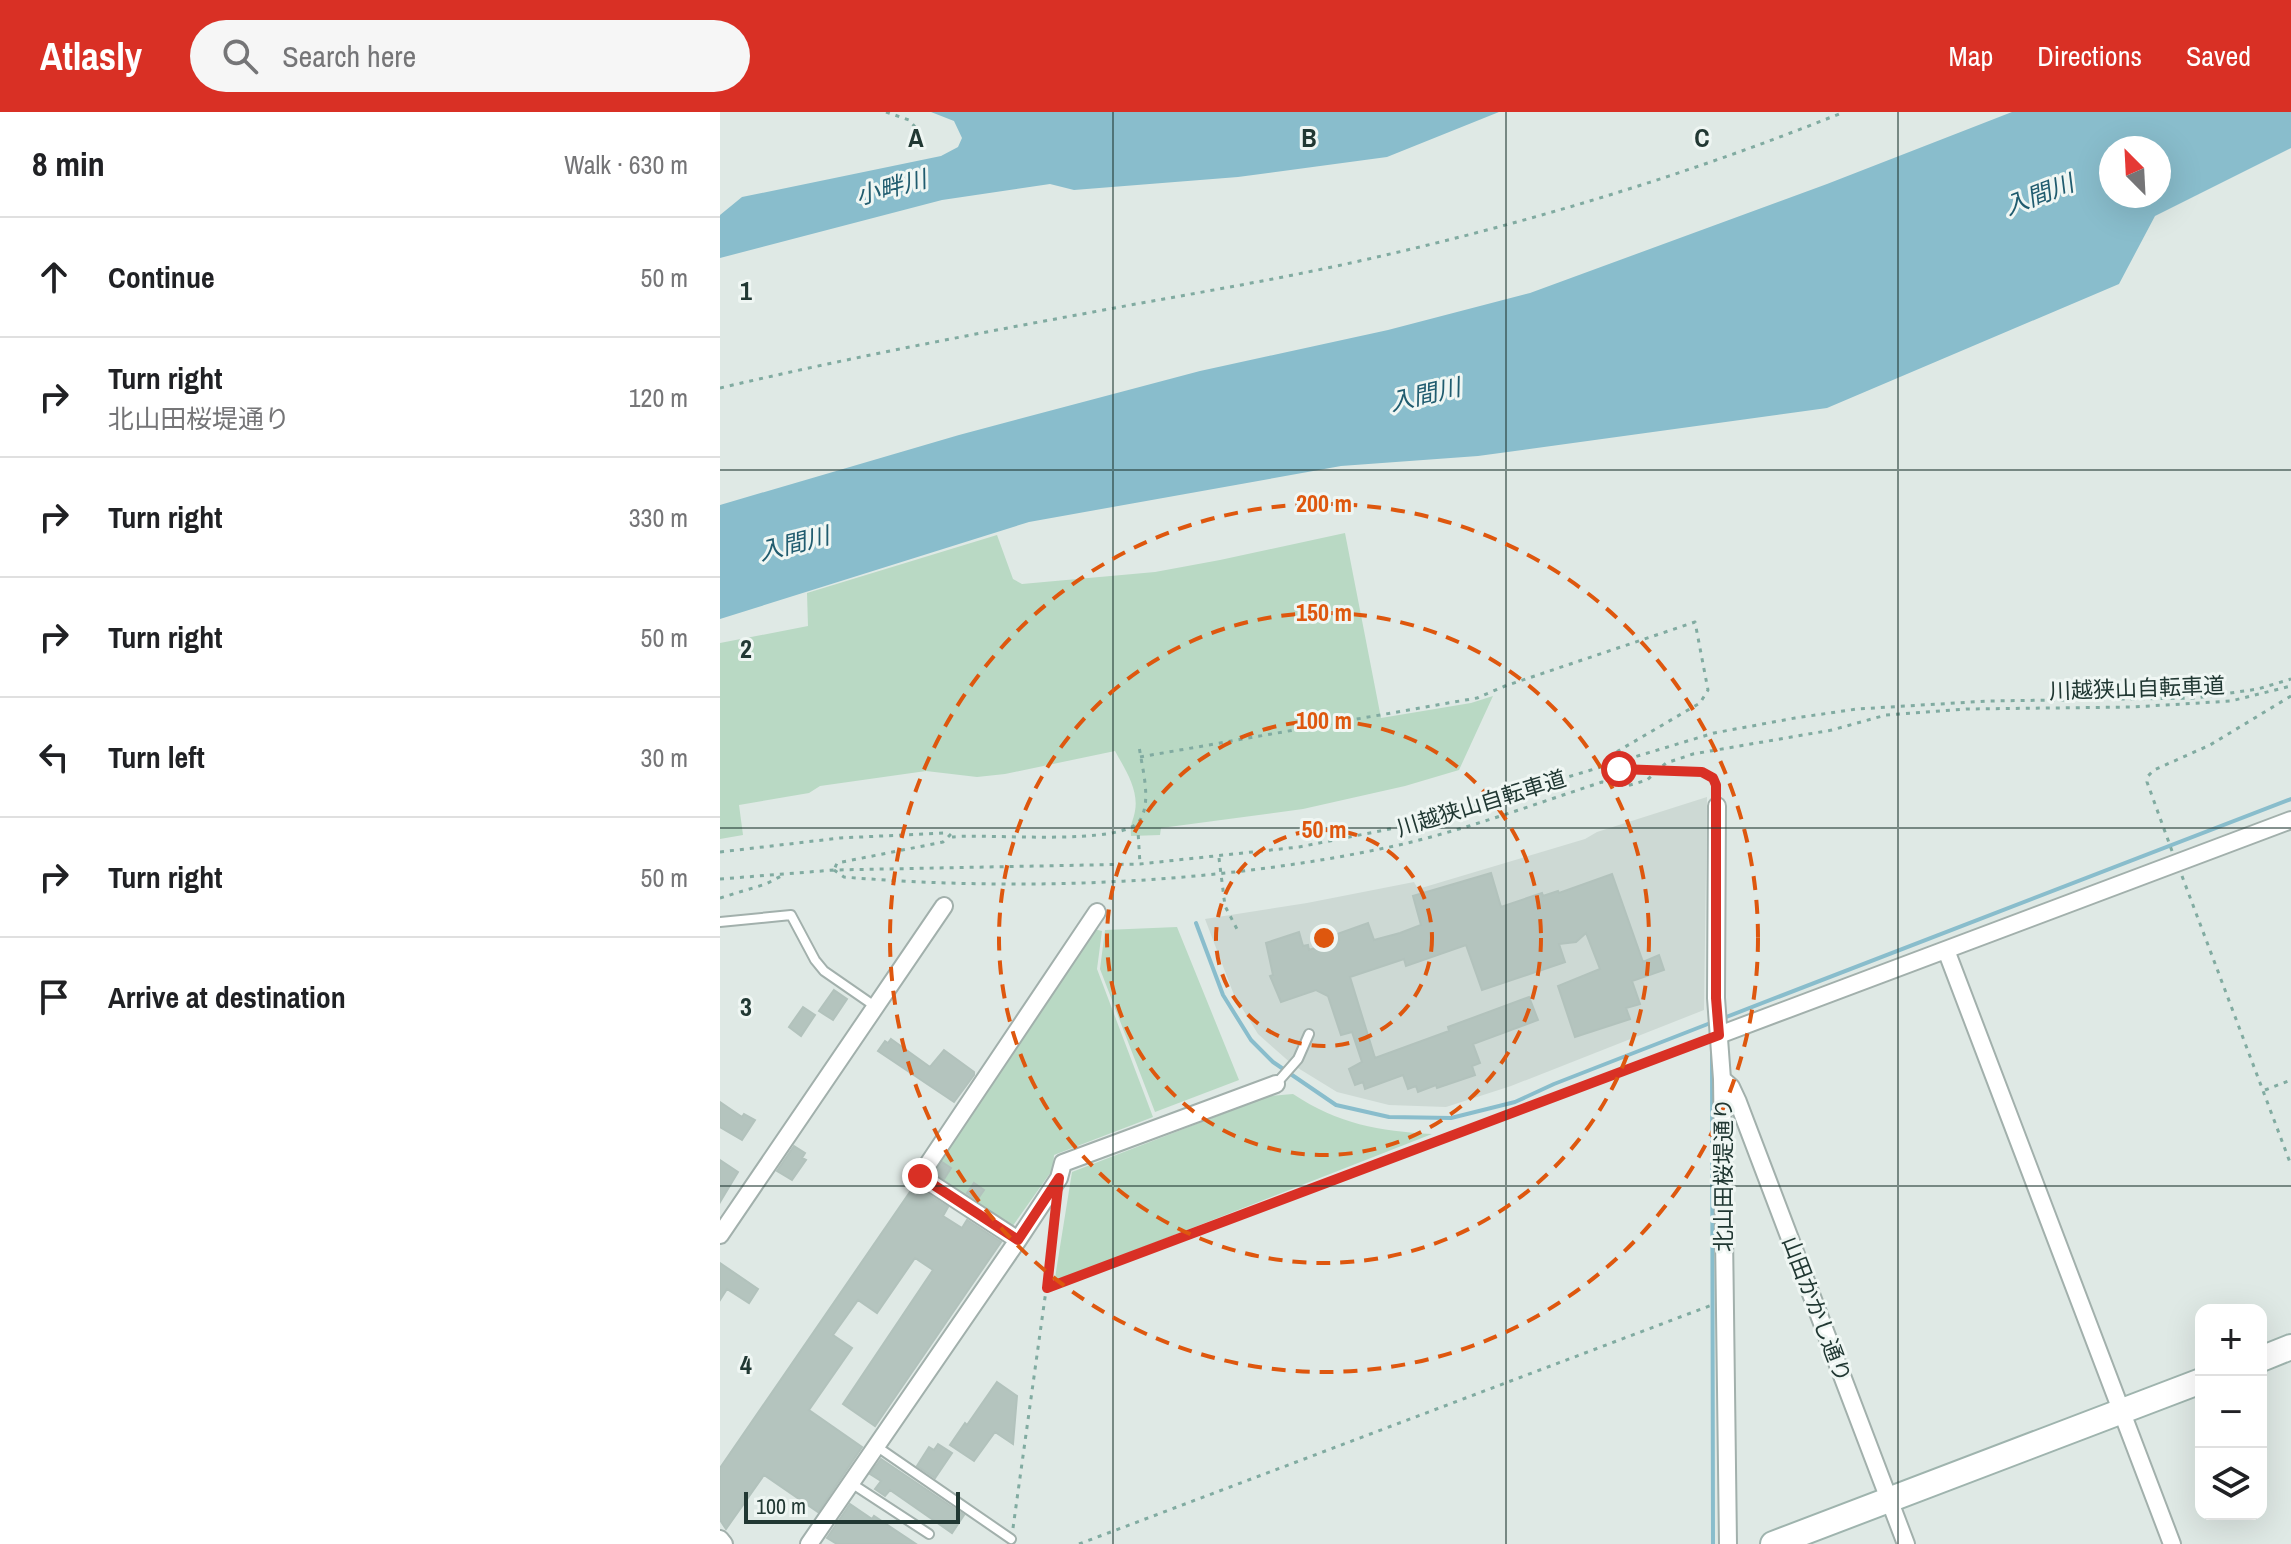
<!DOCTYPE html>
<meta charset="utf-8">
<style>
:root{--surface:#fff;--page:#f6f6f6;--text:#202124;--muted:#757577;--line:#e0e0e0;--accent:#d93025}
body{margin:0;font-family:"Archivo Narrow","Noto Sans JP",sans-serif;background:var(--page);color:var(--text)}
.controls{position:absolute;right:24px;bottom:24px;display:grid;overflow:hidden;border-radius:16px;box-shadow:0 8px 32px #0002}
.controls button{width:72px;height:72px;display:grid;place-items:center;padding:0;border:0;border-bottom:2px solid var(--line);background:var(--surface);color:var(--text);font:40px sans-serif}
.compass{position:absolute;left:1379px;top:24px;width:72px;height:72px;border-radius:50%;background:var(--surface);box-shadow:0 8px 32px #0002;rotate:336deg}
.scale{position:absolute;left:24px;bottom:20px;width:216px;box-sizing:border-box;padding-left:8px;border:4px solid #213833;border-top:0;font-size:22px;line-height:28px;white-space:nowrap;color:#213833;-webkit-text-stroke:6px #eff6f3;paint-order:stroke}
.stop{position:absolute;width:24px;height:24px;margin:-18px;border:6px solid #d93025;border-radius:50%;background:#fff}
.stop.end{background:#d93025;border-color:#fff;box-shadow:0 2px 8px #0008}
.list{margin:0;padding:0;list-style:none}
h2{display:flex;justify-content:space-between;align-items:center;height:104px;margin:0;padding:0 32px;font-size:34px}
h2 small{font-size:26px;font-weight:400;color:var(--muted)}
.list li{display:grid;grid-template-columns:52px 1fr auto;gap:24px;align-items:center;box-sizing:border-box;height:120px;padding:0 32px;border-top:2px solid var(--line)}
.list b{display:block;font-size:30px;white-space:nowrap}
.list p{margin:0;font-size:26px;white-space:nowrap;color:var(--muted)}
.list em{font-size:26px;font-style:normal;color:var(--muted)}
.icon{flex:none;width:44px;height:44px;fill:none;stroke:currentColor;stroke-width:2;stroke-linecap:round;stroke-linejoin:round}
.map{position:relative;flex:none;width:1571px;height:1432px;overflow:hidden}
header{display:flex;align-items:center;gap:48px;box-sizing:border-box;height:112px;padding:0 40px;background:var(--accent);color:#fff}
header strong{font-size:38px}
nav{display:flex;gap:44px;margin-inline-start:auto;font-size:28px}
.search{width:560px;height:72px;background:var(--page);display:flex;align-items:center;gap:20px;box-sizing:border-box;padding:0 28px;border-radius:44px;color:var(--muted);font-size:30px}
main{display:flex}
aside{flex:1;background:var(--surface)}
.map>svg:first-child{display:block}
</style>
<header>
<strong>Atlasly</strong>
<div class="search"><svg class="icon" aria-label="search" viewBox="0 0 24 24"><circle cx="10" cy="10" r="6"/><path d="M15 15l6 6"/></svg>Search here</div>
<nav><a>Map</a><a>Directions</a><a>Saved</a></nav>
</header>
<main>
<aside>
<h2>8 min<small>Walk · 630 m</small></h2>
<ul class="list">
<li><svg class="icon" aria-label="ahead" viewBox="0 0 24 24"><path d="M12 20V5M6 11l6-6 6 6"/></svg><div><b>Continue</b></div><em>50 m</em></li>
<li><svg class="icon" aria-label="right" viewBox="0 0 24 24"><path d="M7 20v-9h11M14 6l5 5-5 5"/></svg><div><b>Turn right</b><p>北山田桜堤通り</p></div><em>120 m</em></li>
<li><svg class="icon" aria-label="right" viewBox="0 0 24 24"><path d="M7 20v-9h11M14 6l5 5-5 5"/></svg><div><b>Turn right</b></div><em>330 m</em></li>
<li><svg class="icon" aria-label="right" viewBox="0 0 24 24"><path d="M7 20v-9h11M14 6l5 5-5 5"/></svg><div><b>Turn right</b></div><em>50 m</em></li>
<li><svg class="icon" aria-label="left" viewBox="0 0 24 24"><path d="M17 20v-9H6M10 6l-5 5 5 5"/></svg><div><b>Turn left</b></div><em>30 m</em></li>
<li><svg class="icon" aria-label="right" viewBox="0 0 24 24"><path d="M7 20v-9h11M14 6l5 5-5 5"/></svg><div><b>Turn right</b></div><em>50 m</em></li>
<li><svg class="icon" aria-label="arrive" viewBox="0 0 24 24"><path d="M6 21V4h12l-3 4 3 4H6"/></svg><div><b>Arrive at destination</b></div></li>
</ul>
</aside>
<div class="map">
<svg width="1571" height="1432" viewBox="0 0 1571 1432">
<rect width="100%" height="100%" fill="#dfe9e5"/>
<path fill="#cdd9d4" d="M987 685 984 898 791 974 726 995 669 993 617 980 573 953 538 922 514 883 485 807 587 791 694 770 698 777 865 727 877 720Z"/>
<path fill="#b9d9c4" d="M625 421 661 606 751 591 773 584 739 658 685 674 583 697 441 716 440 723 411 724C410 711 413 710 415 699 419 678 405 657 395 639L285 662 257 665 206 659 100 674 89 681 19 693 23 723 0 727V531L88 514 87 481 277 423 293 467 302 472 435 460 500 448Z
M457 815 519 968 435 1000 380 857 385 818Z
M374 817 382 819 377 857 433 1005 334 1043 333 1057 292 1115 211 1064 209 1058Z
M573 982C618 1012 659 1019 712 1022L339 1168 335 1166 352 1060 549 984Z"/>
<path fill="#89bdcc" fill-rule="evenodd" d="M211 0H779L667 45 518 65 354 78 330 72 222 88 0 146V103L22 85 221 44 238 35 242 26 234 9Z
M1292 0H1571V36L1435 104 1399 172 1107 296 758 344 621 354 309 410 0 507V393L239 323 480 259 668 218 810 181 1107 72ZM1439 36V84H1391V36Z"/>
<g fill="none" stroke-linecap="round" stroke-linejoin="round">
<path stroke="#89bdcc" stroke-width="4" d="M476 811 503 883 531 928 553 950 616 993 669 1005 731 1006 795 990 834 972 993 910
M1001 907 1571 687
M992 930 993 1432"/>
</g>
<path fill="#b4c4be" stroke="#b2c2bc" stroke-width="2" d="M771 761 781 795 822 781 823 784 838 779 839 781 892 762 923 850 939 843 944 858 912 869 920 892 906 896 910 907 855 925 838 874 880 857 866 821 856 830 839 832 845 850 762 878 746 833 686 854 684 847 630 865 655 946 729 919 728 915 809 885 818 908 753 932 760 951 752 954 755 963 717 976 716 973 698 980 696 974 688 977 683 963 645 977 643 970 635 973 629 957 642 950 632 920 621 923 608 884 596 878 561 890 550 864 553 863 546 831 579 820 583 834 588 833 589 838 619 828 617 822 648 811 654 828 680 821 701 813 693 784Z
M114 878 127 887 113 908 99 899Z
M83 895 95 903 81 924 69 915Z
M171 927 210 955 224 938 254 960V963L234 990 158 939 165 929 168 931Z
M0 990 22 1005 24 1002 35 1008 22 1028 0 1015Z
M74 1034 85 1041 82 1046 86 1048 72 1068 57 1059Z
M0 1048 18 1060 0 1090Z
M222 1050 231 1056 224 1067 215 1061Z
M254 1071 264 1078 257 1088 247 1081Z
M200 1077 228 1095 223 1104 242 1116 247 1108 281 1130 155 1314 123 1292 213 1158 195 1146 157 1201 138 1188 113 1223 132 1236 89 1298 142 1335 98 1400 44 1363 6 1417 0 1408V1356L190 1080 196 1084Z
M0 1151 38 1177 29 1191 7 1177 0 1188Z
M277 1270 297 1284 293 1332 275 1320 254 1349 230 1333 245 1311 247 1313Z
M218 1332 232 1341 215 1366 197 1354 209 1335 214 1338Z
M161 1347 244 1403 232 1421 170 1378 165 1384 155 1377 161 1369 150 1362Z
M130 1392 152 1407 154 1404 196 1432H117L107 1426Z"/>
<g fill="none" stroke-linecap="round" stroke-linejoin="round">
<defs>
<path id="lane" d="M0 810 71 803 95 848 104 859 156 895
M556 972 578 947 589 922
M156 1334 291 1427
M131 1371 209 1422"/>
<path id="street" d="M997 694 996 886 1002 967 1008 1432
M1226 838 1452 1432
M999 923 1571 708
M1002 967 1011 975 1018 990 1186 1432
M0 1123 224 794
M298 1128 200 1064 377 800
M0 1427 4 1432
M89 1432 298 1128 339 1066 343 1051 556 972"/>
<path id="secondary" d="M1541 1247 1571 1235
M1053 1432 1481 1269"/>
</defs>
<use href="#lane" stroke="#a2b0ac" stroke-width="12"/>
<use href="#street" stroke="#a2b0ac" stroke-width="20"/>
<use href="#secondary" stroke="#9fb4ae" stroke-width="28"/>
<path stroke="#81aba1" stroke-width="3" stroke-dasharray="4 6" stroke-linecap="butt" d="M166 0 189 8 195 15
M0 276C124 247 248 223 373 200 468 182 563 167 657 145 815 109 973 61 1124 0
M420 645 757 586 785 574 975 510 988 578 980 591 898 639 889 648 890 652 899 657 982 660 993 666 997 678
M415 714 418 719 420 752
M232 725C266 721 404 735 420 708 432 689 422 656 419 634
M1452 739 1427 670 1428 664 1434 658 1490 633 1571 584
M0 740 120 726 224 721 230 723 223 730 117 751 114 758
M499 746 505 794 518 819
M114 758 124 765C305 780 501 772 679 733 748 717 815 692 882 670L907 674 927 668 946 651 973 642 1112 618 1166 603 1247 597 1413 595 1511 589 1571 574
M1462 764 1571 1053
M0 767 114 758 420 752 579 735 685 714 994 621 1075 606 1137 597 1268 589 1476 586 1538 577 1571 567
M0 786 46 772 65 762
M1545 978 1571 968
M327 1176 714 1029 986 928
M293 1416 337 1099
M359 1432 992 1193"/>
<use href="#lane" stroke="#fff" stroke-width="8"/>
<use href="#street" stroke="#fff" stroke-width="16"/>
<use href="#secondary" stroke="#fff" stroke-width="24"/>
</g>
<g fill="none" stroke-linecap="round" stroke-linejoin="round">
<path stroke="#d93025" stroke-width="10" d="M200 1064 298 1128 339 1066 327 1176 999 923 996 886V673L993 666 982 660 899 657"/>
</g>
<path fill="none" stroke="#213833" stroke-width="2" stroke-opacity="0.55" d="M393 0V1432M786 0V1432M1178 0V1432M0 358H1571M0 716H1571M0 1074H1571"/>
<g fill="none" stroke="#de570e" stroke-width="4" stroke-dasharray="14 10">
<circle cx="604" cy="826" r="108"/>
<circle cx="604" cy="826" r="217"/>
<circle cx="604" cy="826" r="325"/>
<circle cx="604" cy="826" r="434"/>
</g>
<g text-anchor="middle" stroke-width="6" stroke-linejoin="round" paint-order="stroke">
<g font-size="22" fill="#213833" stroke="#eff6f3">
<text transform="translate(1417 576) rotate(-2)" y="8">川越狭山自転車道</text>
<text transform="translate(761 691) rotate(-17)" y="8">川越狭山自転車道</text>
<text transform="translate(1003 1063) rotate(-90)" y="8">北山田桜堤通り</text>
<text transform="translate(1097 1197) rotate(69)" y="8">山田かかし通り</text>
</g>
<g font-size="24" font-style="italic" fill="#205c6f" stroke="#eff6f3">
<text transform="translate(171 76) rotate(-15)" y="8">小畔川</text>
<text transform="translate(1319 83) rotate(-21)" y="8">入間川</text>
<text transform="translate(705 283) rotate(-13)" y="8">入間川</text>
<text transform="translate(74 432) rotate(-14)" y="8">入間川</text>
</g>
</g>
<g font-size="26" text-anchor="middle" font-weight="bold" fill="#213833" stroke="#eff6f3" stroke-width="6" stroke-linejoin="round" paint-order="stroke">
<text x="196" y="35">A</text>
<text x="589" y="35">B</text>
<text x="982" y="35">C</text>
<text x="26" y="188">1</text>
<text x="26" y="546">2</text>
<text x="26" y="904">3</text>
<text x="26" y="1262">4</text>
</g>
<circle cx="604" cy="826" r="12" fill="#de570e" stroke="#eff6f3" stroke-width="4"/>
<g font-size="24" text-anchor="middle" font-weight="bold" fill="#de570e" stroke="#eff6f3" stroke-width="6" stroke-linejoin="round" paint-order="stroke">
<text x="604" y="400">200 m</text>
<text x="604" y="509">150 m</text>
<text x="604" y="617">100 m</text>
<text x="604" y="726">50 m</text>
</g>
</svg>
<div class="controls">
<button>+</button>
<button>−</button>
<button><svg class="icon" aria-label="layers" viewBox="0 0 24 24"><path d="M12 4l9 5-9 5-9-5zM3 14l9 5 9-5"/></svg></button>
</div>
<svg class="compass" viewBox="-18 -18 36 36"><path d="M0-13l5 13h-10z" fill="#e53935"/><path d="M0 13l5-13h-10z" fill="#757577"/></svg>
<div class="scale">100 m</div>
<div class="stop" style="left:899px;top:657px"></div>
<div class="stop end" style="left:200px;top:1064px"></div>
</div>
</main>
